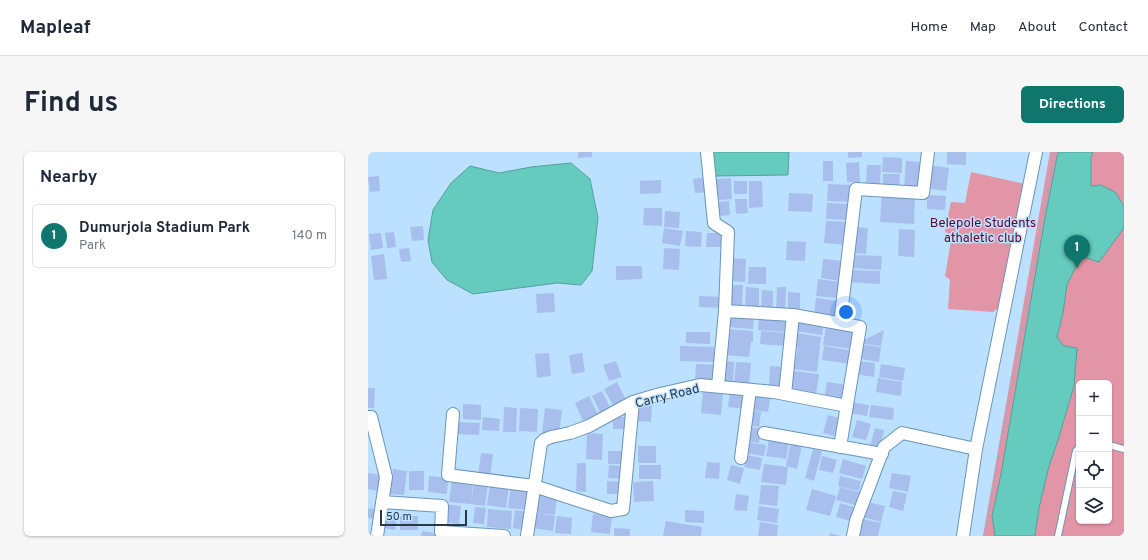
<!DOCTYPE html>
<meta charset="utf-8">
<style>
:root{--surface:#fff;--page:#f6f6f7;--text:#1f2937;--muted:#747a83;--line:#e0e1e3;--accent:#0f766e}
body{margin:0;font-family:Overpass,sans-serif;background:var(--page);color:var(--text)}
.controls{position:absolute;right:12px;bottom:12px;display:grid;overflow:hidden;border-radius:6px;box-shadow:0 1px 3px #0004}
.controls button{width:36px;height:36px;display:grid;place-items:center;padding:0;border:0;border-bottom:1px solid var(--line);background:var(--surface);color:var(--text);font:20px sans-serif}
.scale{position:absolute;left:12px;bottom:10px;width:87px;box-sizing:border-box;padding-left:4px;border:2px solid #283a4a;border-top:0;font-size:11px;line-height:14px;white-space:nowrap;color:#283a4a;-webkit-text-stroke:3px #bce0ff;paint-order:stroke}
.you{position:absolute;left:478px;top:160px;width:14px;height:14px;margin:-10px;border:3px solid #fff;border-radius:50%;background:#1a73e8;box-shadow:0 0 0 6px #1a73e833}
.badge{display:grid;place-items:center;width:26px;height:26px;border-radius:50%;background:var(--accent);color:#fff;font-size:13px;font-weight:700}
.pin{position:absolute;translate:-50% -33px;filter:drop-shadow(0 1px 2px #0008)}
.pin::after{content:'';position:absolute;top:21px;width:14px;height:12px;background:inherit;clip-path:polygon(0 0,100% 0,50% 100%)}
.list{margin:0;padding:0;list-style:none}
h2{display:flex;justify-content:space-between;align-items:center;height:52px;margin:0;padding:0 16px;font-size:17px}
h2 small{font-size:13px;font-weight:400;color:var(--muted)}
.list li{display:grid;grid-template-columns:26px 1fr auto;gap:12px;align-items:center;box-sizing:border-box;height:64px;margin:0 8px 8px;padding:0 8px;border:1px solid var(--line);border-radius:6px}
.list b{display:block;font-size:15px;white-space:nowrap}
.list p{margin:0;font-size:13px;white-space:nowrap;color:var(--muted)}
.list em{font-size:13px;font-style:normal;color:var(--muted)}
.icon{flex:none;width:22px;height:22px;fill:none;stroke:currentColor;stroke-width:2;stroke-linecap:round;stroke-linejoin:round}
.map{position:relative;flex:none;width:756px;height:384px;overflow:hidden;border-radius:6px}
header{display:flex;align-items:center;gap:24px;box-sizing:border-box;height:56px;padding:0 20px;background:var(--surface);border-bottom:1px solid var(--line)}
header strong{font-size:19px}
nav{display:flex;gap:22px;margin-inline-start:auto;font-size:14px}
.intro{display:flex;align-items:center;justify-content:space-between;box-sizing:border-box;height:96px;padding:0 24px}
h1{margin:0;font-size:28px}
.button{padding:10px 18px;border-radius:6px;background:var(--accent);color:#fff;font-size:14px;font-weight:700}
main{display:flex;gap:24px;padding:0 24px}
aside{flex:1;background:var(--surface);border-radius:6px;box-shadow:0 1px 3px #0004}
.map>svg:first-child{display:block}
</style>
<header>
<strong>Mapleaf</strong>
<nav><a>Home</a><a>Map</a><a>About</a><a>Contact</a></nav>
</header>
<div class="intro"><h1>Find us</h1><a class="button">Directions</a></div>
<main>
<aside>
<h2>Nearby<small></small></h2>
<ul class="list">
<li><span class="badge">1</span><div><b>Dumurjola Stadium Park</b><p>Park</p></div><em>140 m</em></li>
</ul>
</aside>
<div class="map">
<svg width="756" height="384" viewBox="0 0 756 384">
<rect width="100%" height="100%" fill="#bce0ff"/>
<path fill="#e295a7" fill-rule="evenodd" d="M682 0H756V384H615ZM711 231H741V369H711Z
M603 20 657 32 633 154 625 160 580 157 582 128 577 124 584 83 577 80 583 50 597 51Z"/>
<path fill="#65cbbe" stroke="#53a09b" d="M341 0H421L420 23 347 24Z
M690 0H725L723 5V34L733 33 747 40 756 54V76L731 110 713 104 699 133 695 161 689 185 696 194 709 196 706 234 690 288 681 314 671 356 667 384H627L624 364 633 322 677 66Z
M203 11 222 27 230 66 224 119 213 133 189 131 105 142 79 128 64 110 60 88 65 58 83 31 102 14 131 21 163 15Z"/>
<path fill="#a8beed" d="M210 0H224V5L210 6Z
M480 0H494V5L480 6Z
M579 0H598V13L579 12Z
M515 5 534 6V21L514 20Z
M455 9H465V29H455Z
M538 9 555 10 553 38 536 37Z
M491 10 492 30H479L478 11Z
M499 13H513L512 33H498Z
M561 13 581 16 578 39 558 36Z
M515 22H532L531 36 515 35Z
M11 24 12 39 2 40 0 25Z
M339 25 340 40 327 41 325 27Z
M363 26 364 47 349 48 348 27Z
M293 28V41L272 42V29Z
M366 29H379V42H366Z
M381 29H394L395 55 381 56Z
M460 32 484 33 483 50 459 49Z
M514 40 547 42 546 72 512 70Z
M421 41 445 42 444 60 420 59Z
M559 43 578 44 577 58 559 57Z
M367 47H379L380 61 368 62Z
M361 49 362 63 350 64 349 50Z
M459 51 483 52 482 68 458 67Z
M276 56H294V74L275 73Z
M297 59 312 60 311 76 296 75Z
M458 69 479 70 477 93 456 91Z
M55 74 56 88 44 89 42 75Z
M486 75 500 76 498 102 484 101Z
M296 76 315 79 312 94 294 91Z
M531 77 547 78 546 105 530 104Z
M318 79 334 80 333 95 317 94Z
M26 80 28 95 19 96 17 81Z
M13 81 15 96 3 98 1 82Z
M339 81H357V95H338Z
M419 89 438 90 437 109 418 108Z
M41 96 43 109 33 110 31 97Z
M296 96 312 97 311 118 295 117Z
M16 102 19 127 6 128 3 104Z
M485 103 514 104 513 118 484 116Z
M361 106 378 107 377 130 360 129Z
M455 107 475 109 472 129 453 126Z
M248 114H274V127L248 128Z
M381 115H398V132H380Z
M480 118 512 119V132L480 130Z
M450 127 472 130 469 146 448 144Z
M360 133H375L374 155 359 154Z
M378 135 391 136V157H377Z
M409 135H418L417 161H408Z
M394 138 405 139V159H393Z
M420 140 432 141V160L420 159Z
M186 141 187 160 169 161 168 142Z
M331 144 355 145V156L331 155Z
M448 146 473 149 470 166 446 163Z
M360 162 386 164 385 177 359 175Z
M391 164 421 167 420 180 390 178Z
M429 165 456 169 454 183 427 179Z
M458 176 488 180 485 197 455 193Z
M360 177 385 179V190H383L381 205 356 203Z
M516 178 513 194 490 191Z
M393 179 419 181 418 194 392 192Z
M318 180H342V192L318 191Z
M429 181 453 185 449 220 426 217 430 195H427Z
M490 192 513 195 511 210 488 206Z
M312 194 346 195V210L312 209Z
M456 194 486 199 484 212 454 208Z
M181 201 183 224 169 226 167 202Z
M214 201 217 220 204 222 201 203Z
M248 209 254 225 241 229 235 213Z
M354 209 366 210 365 231 353 230Z
M488 209 507 211 506 225 487 222Z
M368 210 383 211 381 234 366 233Z
M328 212 347 213 346 230 327 229Z
M513 212 537 216 535 229 511 225Z
M402 214 416 215 414 236 401 235Z
M426 219 451 222 448 243 423 240Z
M510 226 534 230 533 244 508 240Z
M249 230 258 248 246 255 236 237Z
M459 230 479 233 476 251 456 248Z
M0 236H7L6 256H0Z
M234 239 243 257 233 262 224 244Z
M362 239 378 241 376 257 360 255Z
M384 239 403 242 400 260 381 258Z
M335 240 355 242 353 263 333 261Z
M221 244 230 263 215 269 207 251Z
M481 250 501 253 499 264 480 261Z
M95 252 113 253V268L95 267Z
M270 252 284 253 283 270 269 269Z
M503 253 526 256 525 268 501 265Z
M136 255 149 256 148 280H135Z
M152 256 170 257 169 280 151 279Z
M177 256 194 258 191 283 174 281Z
M381 258 393 260 391 275 379 273Z
M460 263 471 266 466 284 455 281Z
M115 265 132 267 131 279 114 278Z
M245 265H257V277H245Z
M489 268 503 272 498 288 484 285Z
M89 270 112 271 111 283 89 282Z
M378 274 393 277 391 291 375 289Z
M507 276 516 278 512 297 502 295Z
M219 281 235 282 234 308 218 307Z
M401 288 421 291 418 307 398 304Z
M377 290 398 293 396 304 376 301Z
M423 290 434 293 429 317 418 314Z
M270 294H288V311H270Z
M445 297 454 299 446 329 437 326Z
M240 299H258V312H240Z
M113 301 125 302 122 326 110 325Z
M379 303 394 306 392 318 376 315Z
M454 304 469 308 465 321 451 318Z
M475 307 498 314 494 327 471 321Z
M339 310 352 311 351 327 337 326Z
M209 311H218V340L208 339Z
M396 312 420 315 418 333 393 330Z
M241 313 256 314V327L240 326Z
M271 313H293V327H271Z
M363 313 376 316 372 332 359 328Z
M25 317 39 319 36 343 22 342Z
M41 319H56V338H41Z
M0 321 13 323 11 339 0 337Z
M524 321 543 324 540 340 521 336Z
M61 324 80 326 79 342 60 340Z
M472 324 493 329 491 339 470 334Z
M84 327 105 329 103 352 81 350Z
M106 329 120 331 117 354 103 352Z
M239 329 256 330 255 342H239Z
M285 329 286 349 266 350 265 330Z
M122 332 141 334 138 356 119 353Z
M393 333 411 334 409 354 391 352Z
M143 334 163 336 161 358 140 356Z
M472 335 495 341 491 354 468 348Z
M444 337 468 344 462 364 438 358Z
M525 339 539 342 535 359 521 355Z
M169 341 189 343 187 363 166 361Z
M368 342 381 344 379 359 366 358Z
M499 350 517 354 513 370 495 365Z
M472 351 489 356 486 370 468 365Z
M77 352 93 354 91 372 75 370Z
M391 354 411 357 409 371 389 368Z
M107 355 118 356 116 372 105 371Z
M0 356 6 357 5 367 0 366Z
M120 357 144 359 143 377 119 375Z
M147 358 159 360 157 378 145 376Z
M317 358 336 359V371L317 370Z
M17 361 30 362 27 378 15 376Z
M167 361 187 364 185 379 165 376Z
M225 362 244 364 242 382 223 380Z
M32 364H50V378H32Z
M189 364 204 366 203 382 187 381Z
M495 367 513 371 510 384H490Z
M298 369 334 375 333 384H295Z
M392 370 410 373 409 384H390Z
M246 376 262 377V384H246Z
M54 379 73 382V384H53Z
M462 381 472 384H461Z"/>
<g fill="none" stroke-linecap="round" stroke-linejoin="round">
<defs>
<path id="lane" d="M741 293 756 297
M690 384 708 299 711 295"/>
<path id="street" d="M339 0 346 71 360 80 357 159
M472 171 488 37 555 41 560 0
M350 234 357 159 425 163
M417 242 425 163 492 175 472 295
M85 262 80 323 166 334 243 359 255 357 265 250
M0 265H3L18 325 9 384
M396 281 514 302
M373 306 382 238
M14 350 74 354 73 380 136 384
M159 384 173 291 176 288 183 285 202 281 221 274 265 250 292 242 332 233 406 240 479 254
M485 384 488 369 516 295 534 281 608 297
M595 384 608 297 668 0"/>
</defs>
<use href="#lane" stroke="#6a95b9" stroke-width="8"/>
<use href="#street" stroke="#6a95b9" stroke-width="14"/>
<path stroke="#8faec8" stroke-width="2" stroke-dasharray="2 3" stroke-linecap="butt" d="M616 384 687 0"/>
<use href="#lane" stroke="#fff" stroke-width="6"/>
<use href="#street" stroke="#fff" stroke-width="12"/>
</g>
<g text-anchor="middle" stroke-width="3" stroke-linejoin="round" paint-order="stroke">
<g font-size="13" fill="#61002a" stroke="#bce0ff">
<text x="615" y="75">Belepole Students<tspan x="615" dy="15">athaletic club</tspan></text>
</g>
<g font-size="13" fill="#283a4a" stroke="#bce0ff">
<text transform="translate(299 243) rotate(-14)" y="5">Carry Road</text>
</g>
</g>
</svg>
<div class="controls">
<button>+</button>
<button>−</button>
<button><svg class="icon" aria-label="locate" viewBox="0 0 24 24"><circle cx="12" cy="12" r="6"/><path d="M12 2v4M12 18v4M2 12h4M18 12h4"/></svg></button>
<button><svg class="icon" aria-label="layers" viewBox="0 0 24 24"><path d="M12 4l9 5-9 5-9-5zM3 14l9 5 9-5"/></svg></button>
</div>
<div class="scale">50 m</div>
<div class="you"></div>
<div class="pin badge" style="left:709px;top:116px">1</div>
</div>
</main>
